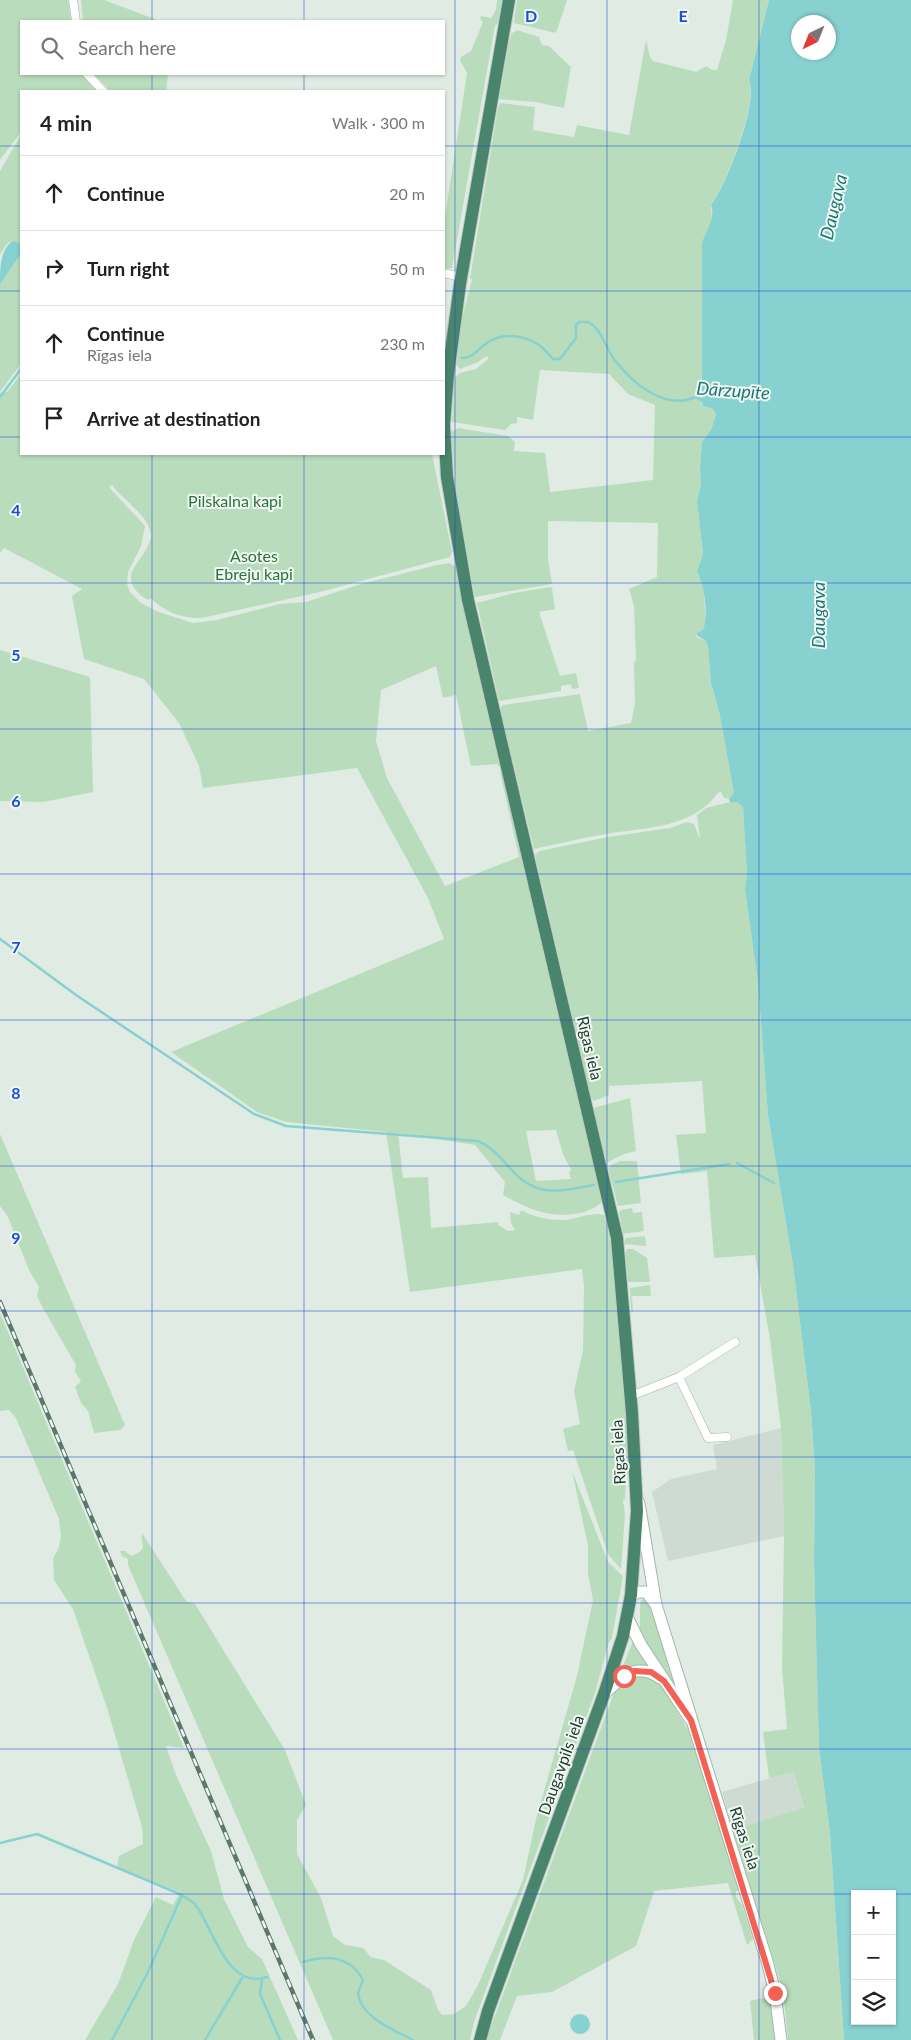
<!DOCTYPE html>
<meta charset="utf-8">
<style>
:root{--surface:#fff;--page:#f6f6f6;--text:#222;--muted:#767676;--line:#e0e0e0}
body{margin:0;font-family:Lato,sans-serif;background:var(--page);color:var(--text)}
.controls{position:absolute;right:15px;bottom:15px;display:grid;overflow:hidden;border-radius:0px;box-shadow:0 1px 4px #0004}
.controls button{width:45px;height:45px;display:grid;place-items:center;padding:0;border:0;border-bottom:1px solid var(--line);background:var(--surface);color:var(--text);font:25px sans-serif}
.compass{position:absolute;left:791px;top:15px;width:45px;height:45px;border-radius:50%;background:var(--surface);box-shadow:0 1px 4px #0004;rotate:223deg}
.stop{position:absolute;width:15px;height:15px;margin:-11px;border:4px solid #f46256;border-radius:50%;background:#fff}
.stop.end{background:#f46256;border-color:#fff;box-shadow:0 1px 5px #0008}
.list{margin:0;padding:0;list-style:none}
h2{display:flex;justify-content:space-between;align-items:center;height:65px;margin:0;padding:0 20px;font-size:21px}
h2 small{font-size:16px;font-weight:400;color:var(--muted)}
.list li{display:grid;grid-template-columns:32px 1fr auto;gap:15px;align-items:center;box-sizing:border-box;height:75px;padding:0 20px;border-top:1px solid var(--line)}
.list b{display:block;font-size:19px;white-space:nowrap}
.list p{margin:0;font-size:16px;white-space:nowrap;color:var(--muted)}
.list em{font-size:16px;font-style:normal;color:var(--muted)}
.icon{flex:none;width:28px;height:28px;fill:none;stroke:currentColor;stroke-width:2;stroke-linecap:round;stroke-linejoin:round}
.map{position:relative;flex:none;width:911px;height:2040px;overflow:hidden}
.search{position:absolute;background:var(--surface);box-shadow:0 1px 4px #0004;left:20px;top:20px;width:425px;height:55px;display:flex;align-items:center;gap:12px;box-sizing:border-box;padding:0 18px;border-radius:0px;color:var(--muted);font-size:19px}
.panel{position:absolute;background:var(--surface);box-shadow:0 1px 4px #0004;left:20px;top:90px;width:425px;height:365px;border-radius:0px}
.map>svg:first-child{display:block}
</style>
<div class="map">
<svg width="911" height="2040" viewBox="0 0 911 2040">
<rect width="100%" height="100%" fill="#e0ebe4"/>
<path fill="#cedbd3" d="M781 1428 784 1536 668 1561 652 1492 671 1479 717 1469 713 1445Z
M794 1771 804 1809 733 1830 722 1792Z"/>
<path fill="#b9ddbc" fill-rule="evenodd" d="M0 0H68L71 21H21V74H83L100 91H21V132L0 160Z
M81 0H104L160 21H83Z
M497 0H504L500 20 495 26 453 262 452 268 444 269V223L467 73 460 60 461 57 471 51 483 22 480 19 481 16 491 18 496 10Z
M517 0H567L556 33 514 23Z
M733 0H769L749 80C758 102 726 185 711 205L712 220 702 243V401L703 406 713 409 716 414 711 430 702 442 700 468 701 485 697 501 703 554 697 571 703 582 706 623 703 630 696 633 697 637 706 641 708 646 711 683 719 711 734 793 729 799 724 798 721 792 718 793C692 829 645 827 606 834 582 838 558 844 534 849L500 709 503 705 580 694 588 731 631 723 635 703 634 664 636 659 634 606 629 589 657 577 658 523 548 521V559L552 584 475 597 457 500 451 432 458 428 508 436 515 442 514 451 545 453 550 492 653 480 655 405 628 394 609 374 540 370 533 420 517 417V423L511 424 505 430 452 422 455 377 460 373 476 369 489 358 487 356 478 362 460 369 456 364 462 319 472 279H470L498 107 500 103 535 107 533 130 574 137 577 125 629 135 646 40 650 57 653 61 696 72 706 66 712 70H717L726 40Z
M517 30 539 37 542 45 549 46 571 67 564 108 535 102 499 99 509 42 511 34Z
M94 74H168L166 91H110Z
M21 135V244L13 241 8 243 0 254V171Z
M21 254V364L0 392V284Z
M21 374V454H432L452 552 450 557 320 592 202 618C183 619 164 612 151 598L148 600C137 594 130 586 131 574 136 562 147 552 150 540 156 520 122 500 112 485L109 487 145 526 141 546 128 572 127 584 130 592 141 603 156 611 193 623 217 620 280 604 306 602 361 584 437 565 449 563 456 567 500 766 499 767 497 764 471 766 456 695 443 698 436 666 381 690 376 741 387 778 445 886 519 857 500 772 502 773 603 1200C598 1207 592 1209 584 1212 553 1220 529 1210 503 1195L505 1182 475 1145 398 1133 403 1178 428 1177 431 1228 498 1222V1225L508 1231 515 1230 511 1223 510 1212 519 1215 521 1210C534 1217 548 1220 563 1220 575 1220 596 1210 605 1216L612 1251 629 1448V1475L626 1476 625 1499 623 1500 625 1515 621 1569 608 1554 573 1450 568 1451 563 1429 580 1424 574 1391 583 1350 584 1287 582 1269 410 1292 386 1132 286 1122 257 1112 171 1052 444 939 428 898 357 768 203 788 199 766 179 723 144 679 84 659 72 596 82 589 4 548 0 553V393L7 392ZM556 1130 563 1154 571 1170 569 1172 571 1179 536 1181 526 1131Z
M550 587 552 588 555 609 539 612 560 676 576 673 579 688 572 689 571 684 561 686V691L499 701 477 603 514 593Z
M0 650 90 677 93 792 43 802 0 801Z
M730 802H737L743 807 747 874 745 889 758 983 768 1115 793 1265 811 1411 815 1470 814 1561 819 1748 830 1833 844 2040H788L783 1991 733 1830 804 1808 794 1772 769 1778 763 1732 787 1729 782 1667 784 1536 781 1428 770 1339 755 1255 714 1258 707 1171 681 1174 676 1135 706 1133 702 1081 609 1086V1095L594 1101 591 1098 535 855 540 851 608 837 670 828 687 822 694 824 700 839 697 815 706 808Z
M630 1098 636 1151 624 1154 608 1162 606 1160 593 1108Z
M0 1134 125 1425 120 1430 94 1433 88 1411 81 1403 75 1387 81 1381 75 1372 76 1365 44 1310 37 1296 39 1287 29 1270 8 1217 0 1206Z
M620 1161H637L641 1203 618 1206 608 1168 611 1165Z
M632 1208 633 1213 642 1212 644 1231 623 1234 619 1212 621 1210Z
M645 1236 646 1246 624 1244 626 1238Z
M627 1249H633L647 1258 650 1282H628L625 1254Z
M650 1285 651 1296H632L633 1312 631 1311 630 1288Z
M0 1313 184 1748 166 1746 176 1775 211 1851 224 1899 248 1947 262 1959 298 2040H85L118 1984 134 1940 156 1897 173 1905 180 1892 125 1871 117 1866 119 1856 143 1844 142 1827 108 1711 73 1609 54 1580 53 1558 58 1550 61 1537 59 1519 16 1418 9 1410 0 1411Z
M572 1471 608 1562 623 1576 612 1638 609 1642 595 1693 474 2022 470 2040H333L128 1565V1559L122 1556 120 1551H125L131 1556C150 1548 140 1547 142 1533L186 1601 195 1604 285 1750 306 1805 297 1820V1854L321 1898 333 1936 345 1945 363 1948 371 1957 384 1960 431 1990 438 2010 442 2015 454 2014 466 2006 478 1985 523 1880 536 1819 577 1676 593 1600 588 1574V1546Z
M645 1598 652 1608 676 1689 640 1633V1602Z
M633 1641 650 1668 622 1673 621 1671Z
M638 1673 660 1683 688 1730 740 1891H736V1897L742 1905 753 1939 747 1945 728 1883 654 1891 636 1946 552 1992 517 1996 500 2040H486L615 1690Z
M763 1998 772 2004 776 2040H754L750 2001Z"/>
<path fill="#87d1d0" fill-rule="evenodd" d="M769 0H911V2040H844L830 1833 819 1748 814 1561 815 1470 811 1411 793 1265 768 1115 758 983 745 889 747 874 743 807 737 802H730L729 799 734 793 719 711 711 683 708 646 706 641 698 636 696 633 703 630C709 616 704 584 697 571L703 554 697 501 701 485 700 468 702 442 711 430 716 414 713 409 703 406 702 401V243C706 230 716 219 711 205 726 186 759 102 749 80ZM828 22V52H798V22ZM855 1894H892V2021H855Z
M13 241 21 244V254L0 284C0 269 0 249 13 241Z
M570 2024a10 10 0 1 1 20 0a10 10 0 1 1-20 0Z"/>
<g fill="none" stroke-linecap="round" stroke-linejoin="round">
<path stroke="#87d1d0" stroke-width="2.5" d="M461 358C472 358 476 352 484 345 500 332 522 334 539 345 544 348 548 354 553 359H560L576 338V325L579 322H588C602 329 605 347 614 359 632 383 665 411 695 397L704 401
M0 397 21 369
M0 939 76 995 254 1114 286 1126 478 1141C492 1147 500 1157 510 1168 536 1199 559 1191 594 1185
M737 1163 774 1183
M616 1182 729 1164
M0 1843 37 1834 182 1895 194 1903 199 1910C215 1936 230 1990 267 1977
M303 1962C326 1955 350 1956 363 1980L358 1993C360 2017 394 2030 413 2040
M262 1979 260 1994 280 2040
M112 2040 147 1974 182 1895
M205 2040 242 1978"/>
<defs>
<path id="minor" d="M73 0 76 21
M87 74 103 91
M444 273 461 277
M679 1377 708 1438 727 1437
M631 1396 679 1377 735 1342"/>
<path id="secondary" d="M639 1503 656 1605 767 1961 775 1993 781 2040
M631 1595 639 1592H646L656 1605
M627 1617 641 1645 690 1719
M604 1694C623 1677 635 1661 660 1678"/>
<path id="trunk" d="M480 2040 488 2011 604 1694 623 1636 631 1595 637 1511 632 1413 617 1238 468 600 447 477 444 425 448 374 460 284 509 0"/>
</defs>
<use href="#minor" stroke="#a3b3aa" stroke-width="9"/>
<use href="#secondary" stroke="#9fb7aa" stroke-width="13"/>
<use href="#trunk" stroke="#c1c8c5" stroke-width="14"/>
<use href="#minor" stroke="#fff" stroke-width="8"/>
<use href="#secondary" stroke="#fff" stroke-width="11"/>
<use href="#trunk" stroke="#48856c" stroke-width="12"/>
<defs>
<path id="rail" d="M0 1302 313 2040"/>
</defs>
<use href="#rail" stroke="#5b786b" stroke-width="4.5"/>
<use href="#rail" stroke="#f1f8f3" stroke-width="2.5" stroke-dasharray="8" stroke-linecap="butt"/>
</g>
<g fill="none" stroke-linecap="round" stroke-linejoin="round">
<path stroke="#f46256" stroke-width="6" d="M624 1676 634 1671 651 1672 664 1681 691 1720 775 1993"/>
</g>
<path fill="none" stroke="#1d4ed8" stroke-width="1" stroke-opacity="0.55" d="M152 0V21M304 0V21M455 0V2040M607 0V2040M759 0V2040M152 74V91M304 74V91M0 146H21M444 146H911M0 291H21M444 291H911M0 437H21M444 437H911M152 454V2040M304 454V2040M0 583H911M0 729H911M0 874H911M0 1020H911M0 1166H911M0 1311H911M0 1457H911M0 1603H911M0 1749H911M0 1894H855M892 1894H911"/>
<g text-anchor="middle" stroke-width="4" stroke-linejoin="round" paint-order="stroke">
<g font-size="16" fill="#2a733a" stroke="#f1f8f3">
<text x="235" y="507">Pilskalna kapi</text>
<text x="254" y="562">Asotes<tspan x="254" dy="18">Ebreju kapi</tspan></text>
</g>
<g font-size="16" fill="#213c30" stroke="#f1f8f3">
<text transform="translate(590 1048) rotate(77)" y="6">Rīgas iela</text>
<text transform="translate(618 1452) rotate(-93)" y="6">Rīgas iela</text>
<text transform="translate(561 1765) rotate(-70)" y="6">Daugavpils iela</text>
<text transform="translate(745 1838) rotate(72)" y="6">Rīgas iela</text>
</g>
<g font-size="18" font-style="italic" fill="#1a7878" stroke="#f1f8f3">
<text transform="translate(834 207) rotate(-77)" y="6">Daugava</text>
<text transform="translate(733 391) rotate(4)" y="6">Dārzupīte</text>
<text transform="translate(819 615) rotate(-90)" y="6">Daugava</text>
</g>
</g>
<g font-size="16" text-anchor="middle" font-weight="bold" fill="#1d4ed8" stroke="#f1f8f3" stroke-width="4" stroke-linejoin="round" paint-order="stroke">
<text x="531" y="22">D</text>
<text x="683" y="22">E</text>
<text x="16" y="516">4</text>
<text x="16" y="661">5</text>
<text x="16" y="807">6</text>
<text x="16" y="953">7</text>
<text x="16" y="1099">8</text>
<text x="16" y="1244">9</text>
</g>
</svg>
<div class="controls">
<button>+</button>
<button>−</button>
<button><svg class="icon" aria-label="layers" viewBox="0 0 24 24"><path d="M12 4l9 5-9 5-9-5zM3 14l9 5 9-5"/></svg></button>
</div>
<svg class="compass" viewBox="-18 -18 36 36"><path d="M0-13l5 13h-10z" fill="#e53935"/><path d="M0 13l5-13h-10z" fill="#767676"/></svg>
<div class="stop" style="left:624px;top:1676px"></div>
<div class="stop end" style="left:775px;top:1993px"></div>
<div class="search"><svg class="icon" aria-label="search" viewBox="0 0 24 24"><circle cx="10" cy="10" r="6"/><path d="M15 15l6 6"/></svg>Search here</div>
<section class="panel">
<h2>4 min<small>Walk · 300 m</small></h2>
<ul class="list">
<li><svg class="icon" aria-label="ahead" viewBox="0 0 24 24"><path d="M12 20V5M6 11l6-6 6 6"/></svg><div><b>Continue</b></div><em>20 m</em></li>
<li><svg class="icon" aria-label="right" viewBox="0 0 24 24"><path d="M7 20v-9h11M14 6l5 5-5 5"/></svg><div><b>Turn right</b></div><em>50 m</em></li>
<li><svg class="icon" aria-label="ahead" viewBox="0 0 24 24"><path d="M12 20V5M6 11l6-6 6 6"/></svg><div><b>Continue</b><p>Rīgas iela</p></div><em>230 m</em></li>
<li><svg class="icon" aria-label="arrive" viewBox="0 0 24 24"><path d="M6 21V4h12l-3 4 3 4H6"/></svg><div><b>Arrive at destination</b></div></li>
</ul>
</section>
</div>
